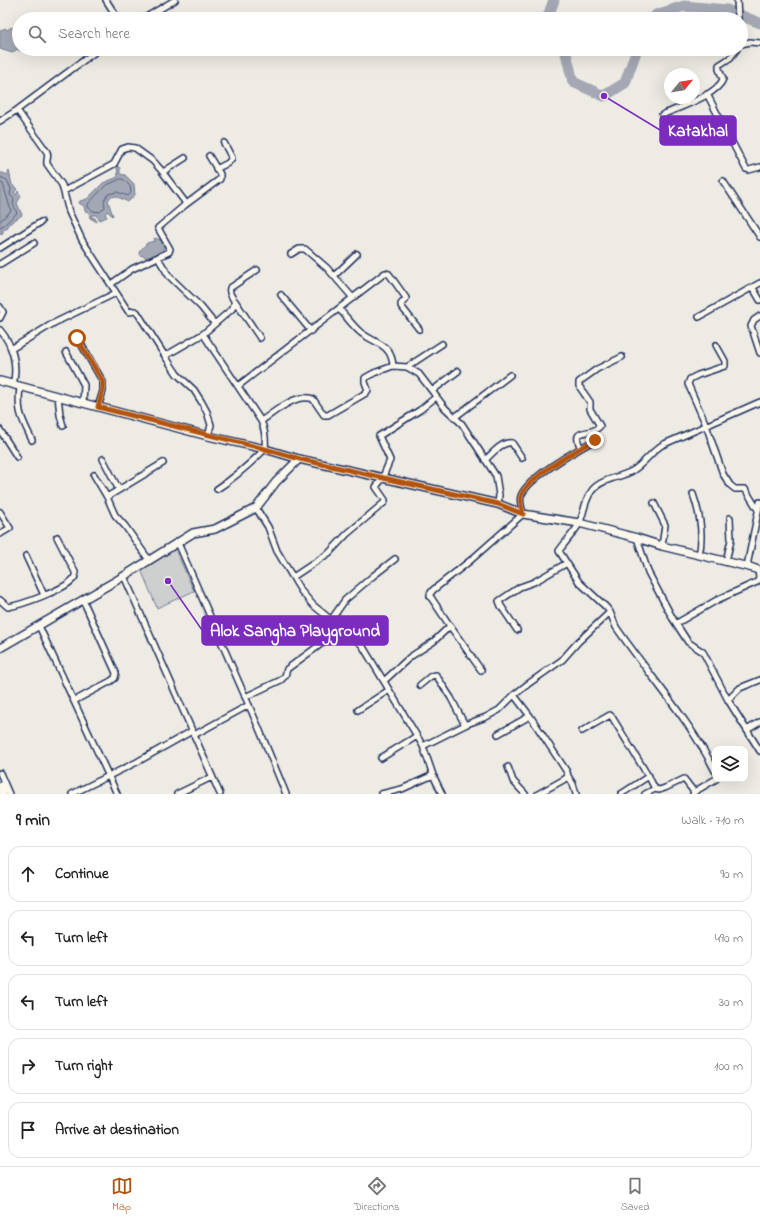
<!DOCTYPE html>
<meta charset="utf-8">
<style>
:root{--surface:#fff;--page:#f2f2f2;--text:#222;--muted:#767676;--line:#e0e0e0;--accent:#b45309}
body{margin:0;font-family:"Indie Flower",sans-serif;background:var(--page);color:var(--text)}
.controls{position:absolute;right:12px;bottom:12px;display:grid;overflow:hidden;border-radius:8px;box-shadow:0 4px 16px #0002}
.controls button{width:36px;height:36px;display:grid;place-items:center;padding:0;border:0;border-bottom:1px solid var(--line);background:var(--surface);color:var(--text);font:20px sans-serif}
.compass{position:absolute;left:664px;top:68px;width:36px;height:36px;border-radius:50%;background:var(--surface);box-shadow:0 4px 16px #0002;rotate:60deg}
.stop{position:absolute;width:12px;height:12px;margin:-9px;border:3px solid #b45309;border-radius:50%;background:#fff}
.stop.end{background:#b45309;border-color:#fff;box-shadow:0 1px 4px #0008}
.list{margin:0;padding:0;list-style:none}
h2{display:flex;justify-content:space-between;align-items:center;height:52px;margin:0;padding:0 16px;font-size:17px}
h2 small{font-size:13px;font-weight:400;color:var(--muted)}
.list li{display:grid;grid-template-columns:26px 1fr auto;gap:12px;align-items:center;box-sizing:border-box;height:56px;margin:0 8px 8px;padding:0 8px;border:1px solid var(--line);border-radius:12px}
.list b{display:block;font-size:15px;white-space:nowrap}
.list em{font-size:13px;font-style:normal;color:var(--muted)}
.icon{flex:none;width:22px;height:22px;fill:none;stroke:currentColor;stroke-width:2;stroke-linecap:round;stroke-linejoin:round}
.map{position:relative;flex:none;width:760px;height:794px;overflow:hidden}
.search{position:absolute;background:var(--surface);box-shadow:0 4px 16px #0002;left:12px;right:12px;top:12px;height:44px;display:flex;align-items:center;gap:10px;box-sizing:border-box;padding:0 14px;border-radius:22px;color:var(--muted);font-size:15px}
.sheet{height:372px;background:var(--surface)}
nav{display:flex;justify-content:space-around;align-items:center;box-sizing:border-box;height:56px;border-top:1px solid var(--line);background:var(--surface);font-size:11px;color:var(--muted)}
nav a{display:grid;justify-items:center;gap:2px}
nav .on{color:var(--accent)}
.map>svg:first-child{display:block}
</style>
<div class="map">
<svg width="760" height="794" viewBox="0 0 760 794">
<rect width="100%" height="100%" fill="#eeebe4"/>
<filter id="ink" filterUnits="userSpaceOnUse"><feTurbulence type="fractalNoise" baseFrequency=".025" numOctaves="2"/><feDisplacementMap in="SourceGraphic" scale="8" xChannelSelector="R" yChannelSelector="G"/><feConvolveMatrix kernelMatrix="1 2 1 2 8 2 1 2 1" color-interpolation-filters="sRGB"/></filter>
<g filter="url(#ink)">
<path fill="#cecfcf" stroke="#747f96" d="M175 549 194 591 157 608 142 572 152 562Z"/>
<path fill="#a3a8b4" stroke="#6d7892" d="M12 27 19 34 20 51 17 49 12 53 0 49V31L5 28 7 30Z
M117 166 120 168V174L125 175 134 184 135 195 128 202 116 196 110 197 108 201 113 216 107 211 105 214 107 217 100 220 96 215H92L91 217 95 218 97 222 90 218 89 212 85 211 84 206 79 203 80 201 87 199 103 183 118 177Z
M9 171 12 185 17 189 14 193 16 195 18 191 21 196 17 203 22 215 9 224 7 229H3V233L0 234V173H3L7 175Z
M154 238 161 240 164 246 163 253 150 257 146 261V257L140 255 139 252 147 243 155 241Z"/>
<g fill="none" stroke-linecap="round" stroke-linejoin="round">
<path stroke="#515f80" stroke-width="1" d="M0 177 7 180 11 189 10 195 14 199 13 204 17 213 4 225 0 227
M121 179H123L130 186 131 193 128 196 117 192 108 194 104 201 105 207 100 212 93 211 88 207V204L105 186Z
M0 182 3 184 11 211 0 221"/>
<path stroke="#a3a8b4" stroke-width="11" d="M547 19 554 0
M653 19 656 15 684 6 727 10 760 23
M565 49 573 82 604 96 625 83 637 49"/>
<defs>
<path id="street" d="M106 0 118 19
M737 0 738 19
M143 19 175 0
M741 44 750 42 760 43
M707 94 746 169 749 170 760 167
M17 110 47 152C49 156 46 160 47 164L62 185 69 212 82 240 128 311 129 312 135 311 137 312 165 356
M662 115C677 108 718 95 723 79L719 69V65L730 58 737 49
M0 121 17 110 99 49
M216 169 228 163 232 158 224 143
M163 172 185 158
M723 181 760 237
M64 191 114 164 122 149 128 147 135 148 153 161 161 170 185 202V205L158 228 170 249 169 252 132 269 111 284
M185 205 220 179V174L209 156
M0 248 41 222
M291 254 299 249H305L327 268 353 298
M158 258 169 276 201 307 214 323
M0 264 34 243
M334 276 357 254
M753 288 760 300
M281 295 311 331
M235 301 260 338
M0 307 3 312 0 318
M339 309C346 316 352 325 360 332 373 343 392 343 393 366
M760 316 754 320 751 326 760 353
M699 317 760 283
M0 330C13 345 18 366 13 385
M203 334 261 421C265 430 266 439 265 449 249 465 236 477 217 489
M77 337 103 382V391L98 407
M716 345 725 361V366L698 375 690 379 688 384 706 425 723 474 730 485 735 489H745L758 510
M11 349 54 323 116 293
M66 352 84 385 83 403
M407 367 442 344
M238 386 385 273 389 274 406 298 405 300 401 304V306L419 329
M20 387C17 412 21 417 32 440
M432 391 458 371
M58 396 60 415 63 426
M455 417 510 375
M261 421C275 412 295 393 313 399L324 415H328L366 393 368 390 365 382V378L374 373 393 366 407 367 419 374 445 408 462 424 496 476 499 495 498 504
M0 430 17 457
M208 436 211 425 207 412 201 401 194 390 177 374 165 356 203 334 232 309C239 298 227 297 230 288L257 270
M581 448C569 426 592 437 600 426L590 409V402L579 386V382L597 369 622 357
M103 459 119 490
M485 460C492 454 502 441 512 443L522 458
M94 475 107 497 115 515 125 526 149 560
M693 494C700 514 704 534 699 555
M107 497 163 463
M654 503 665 525 662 546
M256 508 268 527 277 551 301 591 313 605 362 645 423 746 433 775 442 794
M0 512 10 528 0 534
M637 538 648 572 673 619 688 642 703 652 728 700 760 751
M178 543 258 726 286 794
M26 556 44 595
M726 561 731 540 730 518
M747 566 760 502
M124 576 220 794
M293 577 329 553 347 534 385 502V500L376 487 382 479 390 460 379 436 420 410 436 397
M0 600 8 607C21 605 67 589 74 578 76 575 75 575 75 572L57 537
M331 620 345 600 373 576 395 559
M677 623 717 600 757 582 759 579 758 569
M39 626 117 794
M450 626 481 670
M517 630 501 606 499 601 520 587 534 582 567 563
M384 681 410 657 433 642 450 626 430 596V594L433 590 471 560 523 514C522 508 519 502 521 496 528 477 577 450 595 440
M420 685 431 676 436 675 451 698 465 725
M514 695 530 716 567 772 568 776 565 779 538 794
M245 697 281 680 285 676 287 669 343 628
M728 700 740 688 760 680
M74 701 111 681 115 678 116 673 83 600
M358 710 389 690
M747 730 760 722
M582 731 610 715 612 717 650 779 655 789
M498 734 530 716
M194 735 249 705
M423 746 467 724 486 717 499 710 514 695 528 684 562 660 578 642 610 612
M381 758 417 736
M508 767 513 781 525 794
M715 771C690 720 648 674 616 627L610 612 606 607 579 582 559 551C565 542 574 533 579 524 584 514 584 502 591 492 599 479 620 478 632 471 644 464 651 452 662 445L760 402
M0 773 9 794
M568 776 573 784 576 794
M72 794 137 762 192 731
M177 794 212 777
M381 794 402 789 433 775
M621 794 649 776
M645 794 655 789 659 790 665 788 684 779 694 792
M693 794 694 792 716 779"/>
<path id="secondary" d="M0 381 208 436 265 449 299 459 498 504 523 514 579 523 637 538 662 546 753 568 760 571
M0 648 124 576 193 533 215 529 256 508 276 482 299 459
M0 786 3 794"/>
</defs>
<use href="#street" stroke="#1b2f5e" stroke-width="8"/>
<use href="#secondary" stroke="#1b2f5e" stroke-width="10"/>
<use href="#street" stroke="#fbf7ec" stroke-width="5"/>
<use href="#secondary" stroke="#fbf7ec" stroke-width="7"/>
</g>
</g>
<g fill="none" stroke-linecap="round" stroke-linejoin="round" filter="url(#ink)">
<path stroke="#b45309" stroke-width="5" d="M77 338 103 382V390L98 407 265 449 300 459 498 504 523 514C522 508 519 502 521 496 528 477 577 450 595 440"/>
</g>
<path fill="none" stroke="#7b2cbf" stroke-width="1.5" d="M604 96L660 130M168 581L202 630"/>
<g fill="#7b2cbf" stroke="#fbf7ec" stroke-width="1.5">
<circle cx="604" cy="96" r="4"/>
<circle cx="168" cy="581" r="4"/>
</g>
<g fill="#7b2cbf" stroke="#7b2cbf" stroke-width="1.5">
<rect x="660" y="116" width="76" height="29" rx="4"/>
<rect x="202" y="616" width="186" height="29" rx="4"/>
</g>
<g font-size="17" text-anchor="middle" font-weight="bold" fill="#fff">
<text x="698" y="136">Katakhal</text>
<text x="295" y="636">Alok Sangha Playground</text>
</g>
</svg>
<div class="controls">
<button><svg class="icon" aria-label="layers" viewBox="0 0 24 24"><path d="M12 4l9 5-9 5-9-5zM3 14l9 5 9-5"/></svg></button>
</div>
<svg class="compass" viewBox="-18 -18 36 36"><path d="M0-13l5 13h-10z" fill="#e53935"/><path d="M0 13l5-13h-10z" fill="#767676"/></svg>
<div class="stop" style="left:77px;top:338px"></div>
<div class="stop end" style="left:595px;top:440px"></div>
<div class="search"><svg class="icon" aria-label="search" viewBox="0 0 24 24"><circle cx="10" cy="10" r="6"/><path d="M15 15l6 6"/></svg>Search here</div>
</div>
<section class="sheet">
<h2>9 min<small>Walk · 710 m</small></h2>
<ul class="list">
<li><svg class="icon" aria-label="ahead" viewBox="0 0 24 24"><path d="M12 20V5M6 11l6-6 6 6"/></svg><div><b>Continue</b></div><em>90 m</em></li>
<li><svg class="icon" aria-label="left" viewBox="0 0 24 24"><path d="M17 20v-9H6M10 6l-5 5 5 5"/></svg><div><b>Turn left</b></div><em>490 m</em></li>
<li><svg class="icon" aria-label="left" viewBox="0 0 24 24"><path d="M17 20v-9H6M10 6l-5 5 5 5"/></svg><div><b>Turn left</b></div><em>30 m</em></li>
<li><svg class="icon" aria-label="right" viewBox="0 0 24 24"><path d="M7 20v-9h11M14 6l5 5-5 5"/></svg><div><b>Turn right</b></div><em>100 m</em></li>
<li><svg class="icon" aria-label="arrive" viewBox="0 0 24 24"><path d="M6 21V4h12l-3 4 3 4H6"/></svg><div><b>Arrive at destination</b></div></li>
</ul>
</section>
<nav>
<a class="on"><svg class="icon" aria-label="map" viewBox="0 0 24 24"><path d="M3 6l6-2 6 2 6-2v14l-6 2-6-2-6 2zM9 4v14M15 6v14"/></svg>Map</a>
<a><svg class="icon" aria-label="directions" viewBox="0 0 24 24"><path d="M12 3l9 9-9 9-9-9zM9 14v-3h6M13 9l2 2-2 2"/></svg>Directions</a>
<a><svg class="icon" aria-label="saved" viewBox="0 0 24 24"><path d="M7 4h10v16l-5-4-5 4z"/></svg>Saved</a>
</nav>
